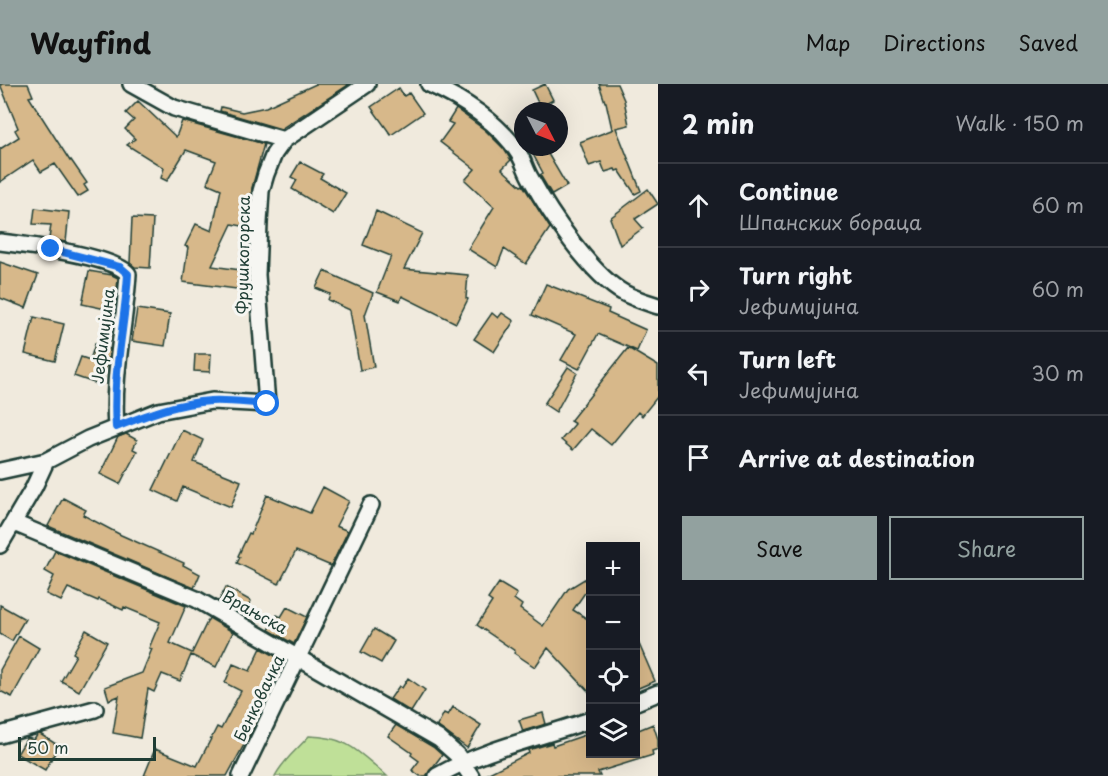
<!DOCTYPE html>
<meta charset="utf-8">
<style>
:root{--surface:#171b24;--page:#20242c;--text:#f1f3f6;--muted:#9ea1a6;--line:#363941;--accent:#92a19f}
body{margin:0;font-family:"Playpen Sans",sans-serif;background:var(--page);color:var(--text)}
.controls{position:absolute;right:18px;bottom:18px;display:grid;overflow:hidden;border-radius:0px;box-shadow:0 6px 24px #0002}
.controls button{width:54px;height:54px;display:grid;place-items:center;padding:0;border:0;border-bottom:2px solid var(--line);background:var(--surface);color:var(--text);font:30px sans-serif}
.compass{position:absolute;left:514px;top:18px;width:54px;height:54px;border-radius:50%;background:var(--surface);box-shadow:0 6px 24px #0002;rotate:132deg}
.scale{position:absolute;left:18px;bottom:15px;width:138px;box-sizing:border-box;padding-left:6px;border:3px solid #1f3d34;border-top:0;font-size:16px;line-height:21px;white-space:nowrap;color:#1f3d34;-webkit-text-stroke:4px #f6f6f2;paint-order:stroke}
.stop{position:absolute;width:18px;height:18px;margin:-14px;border:4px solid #1a73e8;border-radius:50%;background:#fff}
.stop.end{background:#1a73e8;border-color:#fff;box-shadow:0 2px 6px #0008}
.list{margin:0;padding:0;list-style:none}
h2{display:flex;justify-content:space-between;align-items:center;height:78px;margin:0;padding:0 24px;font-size:26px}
h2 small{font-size:20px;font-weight:400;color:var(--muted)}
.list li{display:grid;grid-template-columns:39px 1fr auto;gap:18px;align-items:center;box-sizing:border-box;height:84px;padding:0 24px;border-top:2px solid var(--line)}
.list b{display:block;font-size:22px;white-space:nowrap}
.list p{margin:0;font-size:20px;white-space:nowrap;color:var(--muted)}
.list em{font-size:20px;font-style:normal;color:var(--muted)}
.actions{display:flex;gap:12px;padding:18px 24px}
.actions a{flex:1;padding:14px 0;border:2px solid var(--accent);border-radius:0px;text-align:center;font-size:21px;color:var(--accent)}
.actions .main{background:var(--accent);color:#111}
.icon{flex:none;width:33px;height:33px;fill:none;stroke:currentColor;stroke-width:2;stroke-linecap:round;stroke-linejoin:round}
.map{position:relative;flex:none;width:658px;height:692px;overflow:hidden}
header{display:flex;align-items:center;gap:36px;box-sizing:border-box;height:84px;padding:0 30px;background:var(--accent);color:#111}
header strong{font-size:28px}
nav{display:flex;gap:33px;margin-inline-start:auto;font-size:21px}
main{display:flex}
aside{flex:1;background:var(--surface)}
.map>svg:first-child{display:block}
</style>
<header>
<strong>Wayfind</strong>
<nav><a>Map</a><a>Directions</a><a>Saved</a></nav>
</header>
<main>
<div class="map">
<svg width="658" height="692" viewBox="0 0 658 692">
<rect width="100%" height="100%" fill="#f0eadd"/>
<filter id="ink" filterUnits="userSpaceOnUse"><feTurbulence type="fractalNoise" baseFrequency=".0167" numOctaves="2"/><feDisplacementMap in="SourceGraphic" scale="12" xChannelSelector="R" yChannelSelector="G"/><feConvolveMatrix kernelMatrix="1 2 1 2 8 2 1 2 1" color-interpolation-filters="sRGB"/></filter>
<g filter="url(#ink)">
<path fill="#bfe098" stroke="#6f8e66" stroke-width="1.5" d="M309 652C349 653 358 668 387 692H275C285 674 295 668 309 652Z"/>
<path fill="#d7b88a" stroke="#1f3d34" stroke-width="1.5" d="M0 0H28L33 12 29 13 70 77 71 76 87 99 84 101 88 107 78 113 55 80 41 88 33 76 0 98V65L19 53 15 46 18 44Z
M316 0H350L281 45 220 27 221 23 242 28 266 23Z
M545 0 553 16 540 23 532 6Z
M599 0H617L624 16 629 41 616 44 641 107 635 110 619 86 616 87 615 85 605 88 601 78 589 82 580 58 614 45H612L606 18H605Z
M399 4 404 12 409 9 423 29 391 51 371 23Z
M138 17 176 53 182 37 264 60 252 104 248 143 232 140 212 182 247 187 244 206 183 198 188 163 185 162 196 140 212 147 221 105 207 99 216 77 186 66 167 97 161 94 164 84 127 61 135 55 125 45 134 36 126 29Z
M456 25 485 46 504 65 511 76 502 85 521 102 523 101 550 144 526 180 504 165 497 183 468 165 494 123 465 96 475 85 440 58 453 40 448 38Z
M529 63H544L567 102 552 111 540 91 543 89Z
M300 78 323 90 320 94 346 109 333 130 292 105 297 96 291 93Z
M648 105 658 120 635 135 643 144 620 161 610 134Z
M35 124 69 128 66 158 49 155 51 141 33 140Z
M376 127 422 149 404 185 468 191 466 214 468 215 456 239 402 212 400 217 377 208 391 172 363 161Z
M132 134 153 135 150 184 135 183 130 179Z
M0 178 38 191 26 224 0 214Z
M89 187 112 191 118 194 115 227 82 220Z
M324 187 373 209 365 231 374 283 360 286 350 226 328 216 330 210 316 204Z
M546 200 609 225 608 229 646 246 637 267 598 250 579 285 561 276 576 250 532 231Z
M137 225 170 230 165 262 132 257Z
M492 229 498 234 502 229 514 237 494 268 474 255Z
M34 233 64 240 55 277 25 270Z
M95 260 110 265 108 278 100 301 74 292 81 273 90 276Z
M628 264 658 282V312L642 332 638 328 611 361 591 345 573 366 561 356 575 340 570 337Z
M195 270H211L210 288 194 287Z
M568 283 577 289 556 328 544 320Z
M182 346 203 356 194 378 241 397 231 423 183 403 177 417 153 406Z
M126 350 137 356 133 365 137 367 120 400 100 390 118 353Z
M323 403 349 417 336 442 348 447 331 482 296 467 279 500 237 479 240 473 238 472 249 449 251 450 267 411 310 429Z
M63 414 86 426 83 431 121 451 184 479 183 481 200 490 194 504 48 442Z
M55 467 186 522 170 559 192 569 209 534 233 548 216 583 191 571 180 597 162 590 154 608 148 605 140 654 113 649 119 612 109 616 105 603 142 589 152 565 149 564 160 538 124 523 123 526 99 515 98 517 68 504 61 517 46 510 54 492 45 487Z
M591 491V500L573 526 591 537V610L548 564 535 583 514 569 515 567 477 541 492 518 488 515 499 499 517 510 514 515 522 521 520 525 543 542 568 505Z
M226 503 251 517 244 531 219 517Z
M0 521 25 535 12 557 0 550Z
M287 523 307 533 294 560 269 546 277 531 281 533Z
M374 545 394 557 381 579 361 568Z
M86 546 107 558 79 607 61 597 76 571 73 569Z
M19 552 39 564 12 613 0 607V586Z
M636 553 655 597 636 605Z
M261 564 284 577 257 637 227 692H144L155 665 197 682 217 643 221 645 241 607 225 599 233 580 250 587Z
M408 594 425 606 411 628 390 615 399 602 402 604Z
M453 623 481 641 467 664 437 642 444 629 448 631Z
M543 629 546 640 523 647 519 636Z
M653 640 658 655V665L652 667 653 671 598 688 600 692H483L529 669 528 666 552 659 553 662 585 651 591 669H636V647Z
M396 641 433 663 442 671 426 692H420L412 686 419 677 411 671 412 669 388 652Z
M40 650 59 662 45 686 17 670 27 654 34 656 37 651Z"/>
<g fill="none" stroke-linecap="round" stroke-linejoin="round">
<defs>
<path id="minor" d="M131 0 174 24 284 56
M429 0C461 14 501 40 519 70 524 78 526 87 531 95 549 128 591 191 624 209 635 215 646 218 658 222
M0 158C25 161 115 172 128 190 125 242 112 291 116 343
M0 387 46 377 88 355 158 327 212 317 267 320 257 191 259 139 261 107 266 90 274 70 284 56 367 0
M14 439 196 515 439 655 457 671 471 692
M0 461 34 403 46 377
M636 618 658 609
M0 651 95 625
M241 692 371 421
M437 692C484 665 539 654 590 636"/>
</defs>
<use href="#minor" stroke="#1f3d34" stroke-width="20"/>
<use href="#minor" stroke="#f6f6f2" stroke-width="15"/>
</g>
</g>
<g fill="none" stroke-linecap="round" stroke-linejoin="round" filter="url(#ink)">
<path stroke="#1a73e8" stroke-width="8" d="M51 165 120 183 128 190C125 242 112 291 116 343 147 331 177 319 211 317 229 316 249 319 267 320"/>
</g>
<g text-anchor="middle" stroke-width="6" stroke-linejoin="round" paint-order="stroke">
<g font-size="16" fill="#1f3d34" stroke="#f6f6f2">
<text transform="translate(243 171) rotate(-89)" y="6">Фрушкогорска</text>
<text transform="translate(103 252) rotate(-83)" y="6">Јефимијина</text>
<text transform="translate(255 528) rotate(29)" y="6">Врањска</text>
<text transform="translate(259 614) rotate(-64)" y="6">Бенковачка</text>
</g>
</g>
</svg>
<div class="controls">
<button>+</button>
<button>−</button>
<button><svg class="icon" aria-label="locate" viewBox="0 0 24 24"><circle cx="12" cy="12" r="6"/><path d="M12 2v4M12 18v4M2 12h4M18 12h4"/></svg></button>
<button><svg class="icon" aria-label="layers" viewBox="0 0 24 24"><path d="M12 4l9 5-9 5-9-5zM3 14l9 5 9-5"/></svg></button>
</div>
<svg class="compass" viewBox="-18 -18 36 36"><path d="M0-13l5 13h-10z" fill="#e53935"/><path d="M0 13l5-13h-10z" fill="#9ea1a6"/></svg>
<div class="scale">50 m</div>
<div class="stop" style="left:267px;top:320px"></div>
<div class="stop end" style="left:51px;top:165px"></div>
</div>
<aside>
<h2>2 min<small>Walk · 150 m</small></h2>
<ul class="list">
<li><svg class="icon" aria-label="ahead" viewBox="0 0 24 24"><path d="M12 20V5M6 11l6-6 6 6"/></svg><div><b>Continue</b><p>Шпанских бораца</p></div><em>60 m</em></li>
<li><svg class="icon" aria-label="right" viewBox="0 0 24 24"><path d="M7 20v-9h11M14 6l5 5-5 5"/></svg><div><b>Turn right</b><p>Јефимијина</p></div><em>60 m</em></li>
<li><svg class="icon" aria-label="left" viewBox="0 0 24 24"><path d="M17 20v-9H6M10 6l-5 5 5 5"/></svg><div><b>Turn left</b><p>Јефимијина</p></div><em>30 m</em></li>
<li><svg class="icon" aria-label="arrive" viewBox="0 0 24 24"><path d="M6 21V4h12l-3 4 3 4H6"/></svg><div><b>Arrive at destination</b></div></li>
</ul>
<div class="actions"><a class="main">Save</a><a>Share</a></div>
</aside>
</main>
